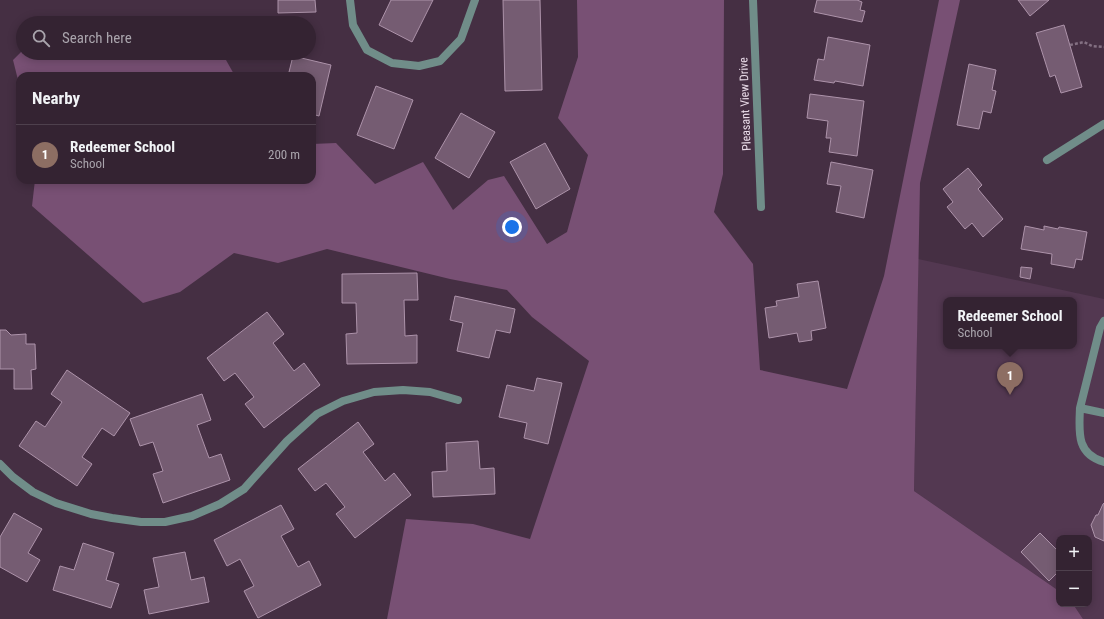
<!DOCTYPE html>
<meta charset="utf-8">
<style>
:root{--surface:#342332;--page:#3c2b3a;--text:#f1f3f6;--muted:#a9a4ac;--line:#4e404d;--accent:#1a73e8}
body{margin:0;font-family:"Roboto Condensed",sans-serif;background:var(--page);color:var(--text)}
.controls{position:absolute;right:12px;bottom:12px;display:grid;overflow:hidden;border-radius:8px;box-shadow:0 2px 10px #0003}
.controls button{width:36px;height:36px;display:grid;place-items:center;padding:0;border:0;border-bottom:1px solid var(--line);background:var(--surface);color:var(--text);font:20px sans-serif}
.you{position:absolute;left:512px;top:227px;width:14px;height:14px;margin:-10px;border:3px solid #fff;border-radius:50%;background:#1a73e8;box-shadow:0 0 0 6px #1a73e833}
.badge{display:grid;place-items:center;width:26px;height:26px;border-radius:50%;background:var(--accent);color:#fff;font-size:13px;font-weight:700}
.pin{position:absolute;translate:-50% -33px;filter:drop-shadow(0 1px 2px #0008)}
.pin::after{content:'';position:absolute;top:21px;width:14px;height:12px;background:inherit;clip-path:polygon(0 0,100% 0,50% 100%)}
.popup{position:absolute;left:943px;top:297px;width:134px;height:52px;box-sizing:border-box;display:grid;place-content:center;border-radius:8px;background:var(--surface);filter:drop-shadow(0 1px 3px #0005);font-size:13px;white-space:nowrap;color:var(--muted)}
.popup b{font-size:15px;color:var(--text)}
.popup::after{content:'';position:absolute;left:50%;top:100%;margin-left:-8px;border:8px solid transparent;border-top-color:var(--surface)}
.list{margin:0;padding:0;list-style:none}
h2{display:flex;justify-content:space-between;align-items:center;height:52px;margin:0;padding:0 16px;font-size:17px}
h2 small{font-size:13px;font-weight:400;color:var(--muted)}
.list li{display:grid;grid-template-columns:26px 1fr auto;gap:12px;align-items:center;box-sizing:border-box;height:60px;padding:0 16px;border-top:1px solid var(--line)}
.list b{display:block;font-size:15px;white-space:nowrap}
.list p{margin:0;font-size:13px;white-space:nowrap;color:var(--muted)}
.list em{font-size:13px;font-style:normal;color:var(--muted)}
.icon{flex:none;width:22px;height:22px;fill:none;stroke:currentColor;stroke-width:2;stroke-linecap:round;stroke-linejoin:round}
.map{position:relative;flex:none;width:1104px;height:619px;overflow:hidden}
.search{position:absolute;background:var(--surface);box-shadow:0 2px 10px #0003;left:16px;top:16px;width:300px;height:44px;display:flex;align-items:center;gap:10px;box-sizing:border-box;padding:0 14px;border-radius:22px;color:var(--muted);font-size:15px}
.panel{position:absolute;background:var(--surface);box-shadow:0 2px 10px #0003;left:16px;top:72px;width:300px;height:112px;border-radius:12px}
.map>svg:first-child{display:block}
</style>
<div class="map">
<svg width="1104" height="619" viewBox="0 0 1104 619">
<rect width="100%" height="100%" fill="#452f43"/>
<path fill="#533851" fill-rule="evenodd" d="M918 259 1104 299V619H1083L1073 604H1089V538H1059V591L914 491ZM946 300H1074V346H946Z"/>
<path fill="#785074" d="M577 0H724L723 174 714 212 753 264 760 370 847 389 884 276 939 0H960L920 183 914 491 1059 591V604H1073L1083 619H387L406 519 473 524 530 539 589 361 532 317 507 290 450 279 327 249 278 263 234 253 180 292 143 303 32 206 35 180H312V144L336 143 375 184 423 162 453 210 488 180 504 176 547 244 567 232 588 155 558 118 578 57Z
M23 50V53H175L226 60 235 76H20V88L13 60Z"/>
<path fill="#755c72" stroke="#ad93aa" d="M278 0H315L316 12 278 13Z
M391 0H433L412 42 379 25Z
M503 0H540L542 90 505 91Z
M817 0H857L862 2 860 10 865 11 862 22 814 12Z
M1018 0H1049L1030 16Z
M1064 25 1082 87 1061 93 1055 75 1050 77 1036 33Z
M828 37 870 45 863 86 835 81 834 83 814 80 818 59 824 60Z
M293 56 331 65 319 116 312 114V76H288Z
M969 64 996 70 992 90 996 91 991 113 983 111 979 129 957 125Z
M376 86 413 100 394 149 357 135Z
M810 94 864 101 857 156 829 152 831 138H826L828 121 807 118Z
M461 113 495 132 469 178 435 158Z
M545 143 570 189 536 209 510 162Z
M831 162 873 170 864 218 836 212 841 186 827 184Z
M968 168 982 185 978 189 1003 219 983 237 972 223 965 229 947 207 953 202 943 189Z
M1025 226 1044 230V226L1058 229 1059 227 1087 232 1082 260 1076 259 1074 268 1051 264 1052 254 1021 249Z
M1021 267 1032 268 1030 279 1020 277Z
M417 273 418 300H404L405 336 417 335V363L347 364 346 334 357 333 356 303H342V274Z
M818 281 826 328 811 331 812 340 799 342 797 333 769 338 765 308 777 306 776 301 799 297 797 284Z
M455 296 515 309 510 333 496 330 489 358 457 351 463 323 450 320Z
M267 312 284 334 273 343 294 371 304 363 320 385 264 428 245 404 254 397 235 373 224 381 207 358Z
M0 330H6L11 335 26 334V344H35L36 369 31 370 32 389H14V369H0Z
M67 370 130 413 114 436 102 428 82 457 92 464 77 486 19 446 36 421 45 427 62 402 51 394Z
M537 378 562 383 548 444 524 438 527 423 499 417 507 385 534 391Z
M202 394 211 420 197 425 209 458 221 454 230 480 163 503 153 474 163 471 153 442 140 446 130 419Z
M358 422 374 444 363 452 385 481 394 473 411 495 355 538 336 514 345 507 326 483 315 491 298 469Z
M478 441 480 469 494 468 495 494 433 497 432 472 447 471 446 443Z
M1104 503V541L1095 537 1091 525 1096 515H1098L1103 504Z
M281 505 294 529 281 536 298 567 309 561 321 585 258 618 244 591 254 586 240 559 227 566 214 540Z
M14 513 42 529 28 553 40 560 27 582 0 567V537Z
M1040 533 1059 552V571L1049 581 1021 552Z
M83 543 114 553 106 580 119 584 111 608 53 590 60 566 74 570Z
M185 552 191 580 204 577 209 602 149 614 144 590 159 587 153 558Z"/>
<g fill="none" stroke-linecap="round" stroke-linejoin="round">
<path stroke="#837082" stroke-width="2.5" stroke-dasharray="3 2" stroke-linecap="butt" d="M1070 45 1084 42 1092 46 1104 47"/>
<path stroke="#708d89" stroke-width="8" d="M350 0 353 25 367 50 392 63 419 66 440 61 461 39 475 0
M1104 321 1100 328 1080 408 1104 413
M1080 408C1079 432 1076 454 1104 462
M0 464 13 477 33 492 56 503 91 514 112 518 141 522H165L192 516 220 504 244 489 287 441 317 414 343 401 374 392 403 390 430 392 458 400"/>
<path stroke="#708d89" stroke-width="8" d="M753 0 761 207
M1047 160 1104 124"/>
</g>
<g text-anchor="middle" stroke-width="4" stroke-linejoin="round" paint-order="stroke">
<g font-size="12" fill="#e9dbe8" stroke="#452f43">
<text transform="translate(745 104) rotate(-92)" y="4">Pleasant View Drive</text>
</g>
</g>
</svg>
<div class="controls">
<button>+</button>
<button>−</button>
</div>
<div class="you"></div>
<div class="pin badge" style="left:1010px;top:395px;background:#8d6e63">1</div>
<div class="popup"><b>Redeemer School</b>School</div>
<div class="search"><svg class="icon" aria-label="search" viewBox="0 0 24 24"><circle cx="10" cy="10" r="6"/><path d="M15 15l6 6"/></svg>Search here</div>
<section class="panel">
<h2>Nearby<small></small></h2>
<ul class="list">
<li><span class="badge" style="background:#8d6e63">1</span><div><b>Redeemer School</b><p>School</p></div><em>200 m</em></li>
</ul>
</section>
</div>
